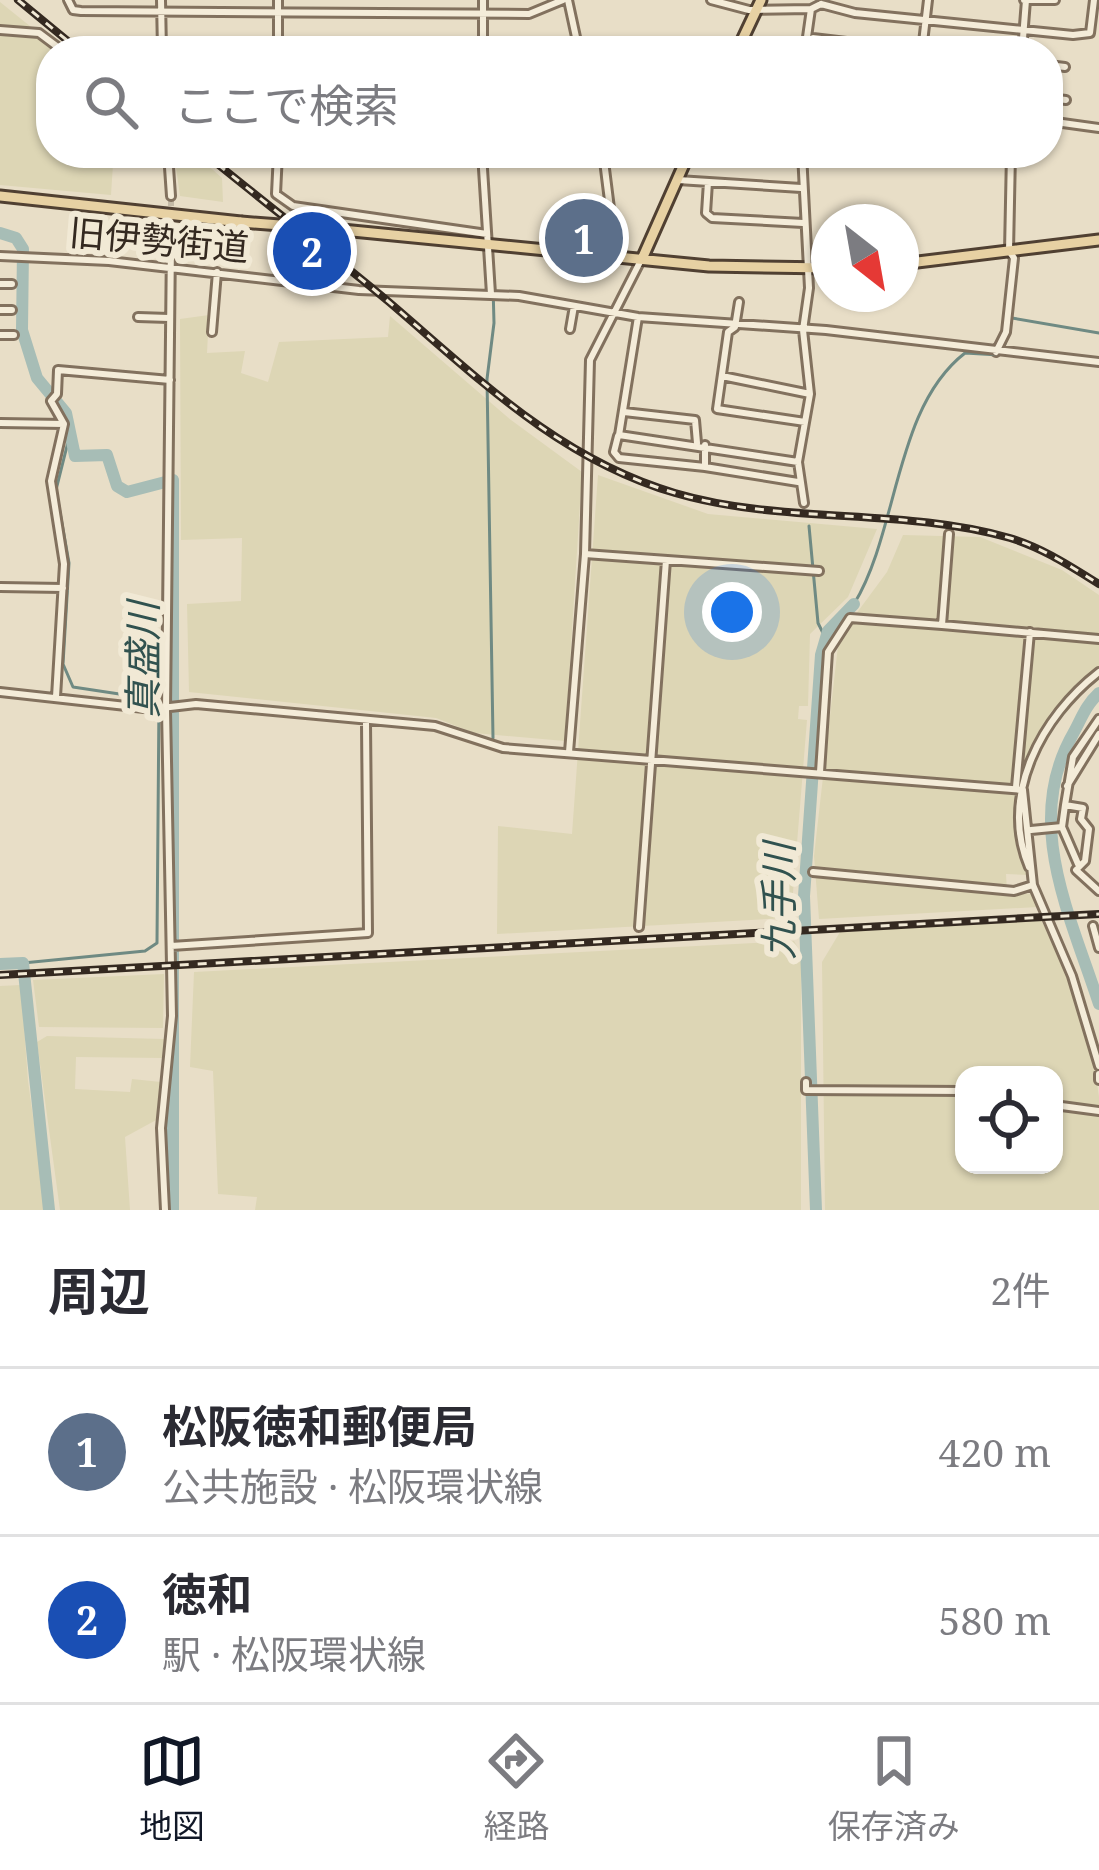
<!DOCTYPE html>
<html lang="ja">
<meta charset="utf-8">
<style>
:root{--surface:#fff;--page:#f2f2f3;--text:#2b2b33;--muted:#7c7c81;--line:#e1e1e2;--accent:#111827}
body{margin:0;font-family:"Noto Serif","Noto Sans JP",serif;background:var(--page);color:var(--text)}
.controls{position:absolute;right:36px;bottom:36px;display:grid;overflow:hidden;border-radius:24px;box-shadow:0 3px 9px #0004}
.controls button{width:108px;height:108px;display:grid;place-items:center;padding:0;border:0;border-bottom:3px solid var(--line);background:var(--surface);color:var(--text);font:60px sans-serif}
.compass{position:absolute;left:811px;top:204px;width:108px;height:108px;border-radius:50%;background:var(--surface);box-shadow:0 3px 9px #0004;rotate:149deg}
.you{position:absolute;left:732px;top:612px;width:42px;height:42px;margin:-30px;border:9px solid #fff;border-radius:50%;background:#1a73e8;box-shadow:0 0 0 18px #1a73e833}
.badge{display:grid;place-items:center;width:78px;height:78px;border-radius:50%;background:var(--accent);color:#fff;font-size:39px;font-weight:700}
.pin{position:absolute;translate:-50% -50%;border:6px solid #fff;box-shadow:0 3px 12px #0006}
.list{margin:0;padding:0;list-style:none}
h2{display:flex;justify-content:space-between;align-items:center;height:156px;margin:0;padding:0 48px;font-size:51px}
h2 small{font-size:39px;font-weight:400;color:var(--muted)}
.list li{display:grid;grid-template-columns:78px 1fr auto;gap:36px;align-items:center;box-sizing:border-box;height:168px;padding:0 48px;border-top:3px solid var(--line)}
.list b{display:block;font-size:45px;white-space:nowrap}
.list p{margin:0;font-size:39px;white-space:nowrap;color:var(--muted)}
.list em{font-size:39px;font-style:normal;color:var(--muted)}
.icon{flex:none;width:66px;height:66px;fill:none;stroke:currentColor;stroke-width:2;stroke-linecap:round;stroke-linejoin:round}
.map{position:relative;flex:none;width:1099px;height:1210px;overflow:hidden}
.search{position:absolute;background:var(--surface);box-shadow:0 3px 9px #0004;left:36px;right:36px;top:36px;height:132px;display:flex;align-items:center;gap:30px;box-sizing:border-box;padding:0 42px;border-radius:48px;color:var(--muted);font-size:45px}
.sheet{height:492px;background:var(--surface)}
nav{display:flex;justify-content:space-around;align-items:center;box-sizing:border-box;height:168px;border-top:3px solid var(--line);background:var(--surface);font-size:33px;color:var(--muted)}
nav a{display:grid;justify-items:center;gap:6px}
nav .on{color:var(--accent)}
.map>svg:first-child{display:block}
</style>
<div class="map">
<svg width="1099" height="1210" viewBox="0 0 1099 1210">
<rect width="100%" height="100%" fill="#e8dec7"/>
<path fill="#ddd6b5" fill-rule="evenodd" d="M0 2 61 51H51V153H163L159 165 113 164 111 195 0 185Z
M174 153H194L222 178 223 202 180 196Z
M209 315 207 353 245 351 241 373 268 382 279 342 388 337 390 316 511 420 582 472 565 741 474 733 436 718 189 692 187 604 241 601 242 538 181 540 180 319Z
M598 475 708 514 877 529 848 597 810 634 808 706H799L798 719 807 720 792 905 786 918 497 934 498 826 572 834Z
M903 535 980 537 1062 570 1099 595V668L1050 713 1018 791V841L1029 875 1006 874 1007 892 1033 894 1038 907 819 919 814 856 839 637 887 572Z
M1041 920 1070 976 1093 1055 1099 1097V1210H825L822 962 840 932ZM964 1075H1054V1165H964Z
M794 941 801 953V1210H255L257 1197 218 1194 213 1071 190 1067 194 972Z
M164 974 163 1028 39 1027 33 980Z
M21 985 28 1081 46 1210H0V986Z
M47 1036 164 1039 162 1058 76 1057 75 1089 130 1092 132 1079 161 1082 158 1119 125 1137 130 1210H60L37 1042Z"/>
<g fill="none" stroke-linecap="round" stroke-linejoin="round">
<path stroke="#6f8a83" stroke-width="3" d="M564 2 570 21
M487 153V191
M492 248 494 323 487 379 493 738
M1004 347 1012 318 1099 333
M809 526 818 623 825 637
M854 604C899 530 894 408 965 353L999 355
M23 963 145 951 157 943 159 700 73 687 63 664 69 563 56 490 68 442"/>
<path stroke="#a7bdb6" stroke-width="12" d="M0 233 16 238 23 249 22 330 37 378 66 413 75 456 107 455 117 486 127 492 173 480V1210
M1099 693C1086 705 1082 717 1074 732 1022 821 1070 914 1099 1004
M0 964 23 963 49 1210
M816 1210 804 896 821 655 828 631 854 604"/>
<path stroke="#c4baa6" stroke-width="6" stroke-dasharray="6 3" stroke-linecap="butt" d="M171 242V196"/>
<defs>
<path id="minor" d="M68 0 73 10 81 11 529 14 563 0
M161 0 162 51
M568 0 579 51
M711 0 749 10 811 9
M1024 0H1055
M821 4 855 13 1073 35 1090 33 1094 0
M0 30 39 33 63 51
M813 38 922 51 928 0
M278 51V0
M483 51V0
M805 51 811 9 821 4
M1022 51 1026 0
M1048 65 1065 67
M1048 98 1066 100
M1048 121 1099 128
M168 153 171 196
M278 153 276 194 293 206 487 234
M482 153 491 294
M603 153 616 256
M802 153 809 288 803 330 810 394 798 462 804 503
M678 180 801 188
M708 182 706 213 712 218 803 223
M0 256 109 261 359 290 519 296 638 317 826 330 1099 362
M0 284H12
M739 302 735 327 728 332 717 409 805 422
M0 310H12
M138 317 169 318
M638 317 619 435 798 462
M570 329 574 306
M212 332 217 272
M0 335H14
M996 352 1006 332 1014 258 1009 251 1011 153
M722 376 810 394
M624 412 695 420 697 443
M0 423 64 424
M618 436 614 452 619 458 705 467
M705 445V467L798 482
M585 554 819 571
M0 587 63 588
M942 625 1099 639
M0 692 153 709 196 704 435 726 503 748 1023 790
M56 697 64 564 51 481 64 424 51 401 57 394 58 370 170 380
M569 752 585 554 590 360 641 260
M820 772 828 652 850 618 942 625 949 534
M1067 786 1099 734
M1016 787 1030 632
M1023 790 1033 885 1072 976 1099 1066
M1065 805 1073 757 1099 719
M1031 830 1062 827
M1078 864 1062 827 1065 805 1083 808 1081 819 1089 829 1085 861 1076 870 1099 891
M1029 867C999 795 1042 716 1099 672
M813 872 1014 891 1033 885
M1093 926 1099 948
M639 927 666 560
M171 946 368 933 366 723
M1099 1074V1080
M806 1082V1090L964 1091
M1054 1105 1099 1111
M165 1210 161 1128 172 1016 166 710 171 242"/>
<path id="major" d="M737 51 761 0
M0 196 241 222
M332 229 709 266 829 268
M642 259 689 153
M901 264 1099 240"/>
</defs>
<use href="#minor" stroke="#82715e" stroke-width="12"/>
<use href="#major" stroke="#504032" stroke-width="15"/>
<use href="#minor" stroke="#f4ecd9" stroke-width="6"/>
<use href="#major" stroke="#e7d1a3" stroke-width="9"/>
<defs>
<path id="rail" d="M18 0 80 51
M204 153C265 203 328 251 389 302 478 378 559 459 675 493 784 525 902 507 1010 538 1043 548 1070 566 1099 584
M0 975 1099 914"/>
</defs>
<use href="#rail" stroke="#342920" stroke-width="8"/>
<use href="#rail" stroke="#f1e9d5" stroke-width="3" stroke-dasharray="9" stroke-linecap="butt"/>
<defs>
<path id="major-bridge" d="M241 222 332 229"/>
</defs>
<use href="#major-bridge" stroke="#504032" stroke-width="15" stroke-linecap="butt"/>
<use href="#major-bridge" stroke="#e7d1a3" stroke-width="9"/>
</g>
<g text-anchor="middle" stroke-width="12" stroke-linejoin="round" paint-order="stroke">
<g font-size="36" fill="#342920" stroke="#f1e9d5">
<text transform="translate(159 240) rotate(5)" y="13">旧伊勢街道</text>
</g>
<g font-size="39" font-style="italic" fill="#31524f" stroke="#f1e9d5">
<text transform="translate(143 660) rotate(-90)" y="14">真盛川</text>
<text transform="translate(779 901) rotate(-90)" y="14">九手川</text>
</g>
</g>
</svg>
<div class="controls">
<button><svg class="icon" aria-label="locate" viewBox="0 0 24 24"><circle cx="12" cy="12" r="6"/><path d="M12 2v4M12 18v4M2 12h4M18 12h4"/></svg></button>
</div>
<svg class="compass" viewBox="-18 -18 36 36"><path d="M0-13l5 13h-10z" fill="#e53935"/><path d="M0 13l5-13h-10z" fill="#7c7c81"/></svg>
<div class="you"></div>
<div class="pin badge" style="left:584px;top:238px;background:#5c6f8a">1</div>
<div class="pin badge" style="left:312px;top:251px;background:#1a4fb4">2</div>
<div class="search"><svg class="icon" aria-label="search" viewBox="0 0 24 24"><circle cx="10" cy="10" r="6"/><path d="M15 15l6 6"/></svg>ここで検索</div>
</div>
<section class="sheet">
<h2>周辺<small>2件</small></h2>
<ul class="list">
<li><span class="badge" style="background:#5c6f8a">1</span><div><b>松阪徳和郵便局</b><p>公共施設 · 松阪環状線</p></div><em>420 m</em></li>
<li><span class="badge" style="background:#1a4fb4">2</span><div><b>徳和</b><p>駅 · 松阪環状線</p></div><em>580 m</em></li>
</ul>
</section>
<nav>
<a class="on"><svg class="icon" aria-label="map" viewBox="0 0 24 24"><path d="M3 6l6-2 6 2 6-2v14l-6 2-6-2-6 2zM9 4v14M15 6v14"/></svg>地図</a>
<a><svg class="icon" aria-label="directions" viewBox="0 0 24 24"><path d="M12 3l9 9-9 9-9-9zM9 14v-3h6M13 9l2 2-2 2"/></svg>経路</a>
<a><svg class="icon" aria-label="saved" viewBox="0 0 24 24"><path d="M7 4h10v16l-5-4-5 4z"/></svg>保存済み</a>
</nav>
